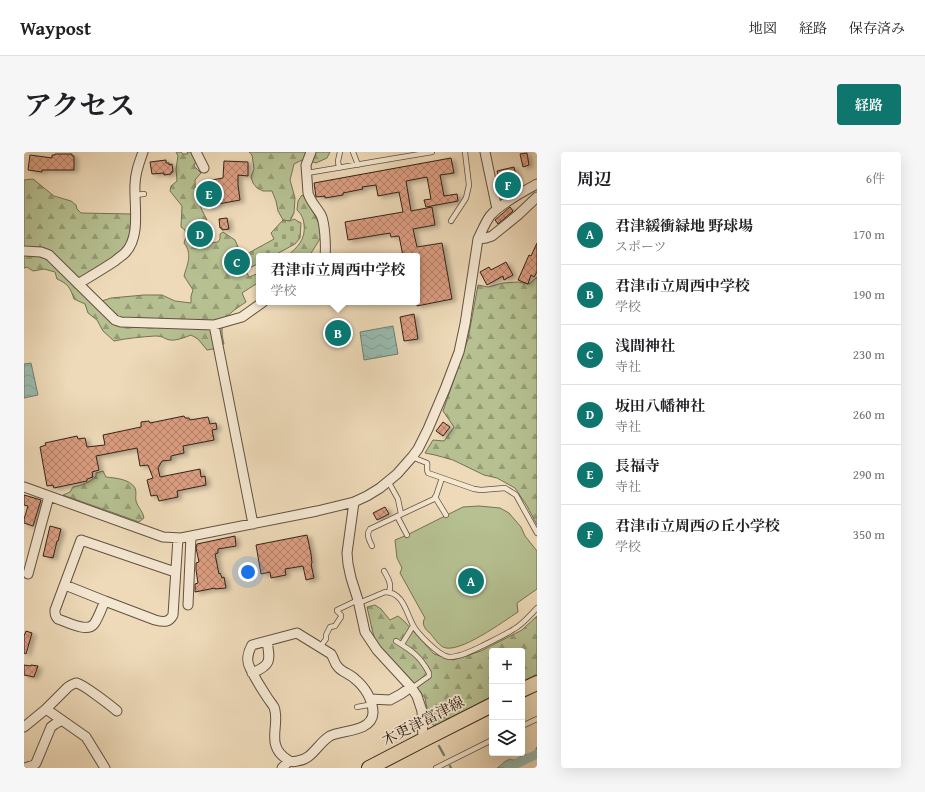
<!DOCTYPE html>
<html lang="ja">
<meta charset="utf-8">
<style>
:root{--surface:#fff;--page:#f6f6f6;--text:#202124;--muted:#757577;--line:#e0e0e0;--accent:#0f766e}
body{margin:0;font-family:"Gentium Book Plus","Noto Serif JP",serif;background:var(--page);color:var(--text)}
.controls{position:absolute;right:12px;bottom:12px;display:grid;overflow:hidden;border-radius:4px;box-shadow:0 4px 16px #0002}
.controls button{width:36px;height:36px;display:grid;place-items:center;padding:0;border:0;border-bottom:1px solid var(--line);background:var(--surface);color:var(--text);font:20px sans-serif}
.you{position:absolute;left:224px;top:420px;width:14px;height:14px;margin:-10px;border:3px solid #fff;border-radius:50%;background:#1a73e8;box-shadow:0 0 0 6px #1a73e833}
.badge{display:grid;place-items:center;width:26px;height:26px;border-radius:50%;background:var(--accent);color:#fff;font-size:13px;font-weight:700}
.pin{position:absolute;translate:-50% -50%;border:2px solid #fff;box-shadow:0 1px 4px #0006}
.popup{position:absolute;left:232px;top:101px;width:164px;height:52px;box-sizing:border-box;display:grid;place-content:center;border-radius:4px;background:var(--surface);filter:drop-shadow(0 1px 3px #0005);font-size:13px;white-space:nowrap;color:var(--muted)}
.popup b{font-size:15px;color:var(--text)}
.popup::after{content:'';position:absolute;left:50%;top:100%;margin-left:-8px;border:8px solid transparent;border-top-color:var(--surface)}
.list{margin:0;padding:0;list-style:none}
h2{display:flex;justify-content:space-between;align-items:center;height:52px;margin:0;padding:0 16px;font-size:17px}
h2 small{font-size:13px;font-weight:400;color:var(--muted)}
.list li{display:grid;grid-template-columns:26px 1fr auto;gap:12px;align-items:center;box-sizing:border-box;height:60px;padding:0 16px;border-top:1px solid var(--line)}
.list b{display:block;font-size:15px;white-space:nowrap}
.list p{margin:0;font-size:13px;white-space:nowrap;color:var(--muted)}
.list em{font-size:13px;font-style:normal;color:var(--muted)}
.icon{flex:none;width:22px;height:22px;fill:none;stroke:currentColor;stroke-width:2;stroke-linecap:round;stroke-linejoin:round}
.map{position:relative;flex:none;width:513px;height:616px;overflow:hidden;border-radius:4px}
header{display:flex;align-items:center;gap:24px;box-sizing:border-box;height:56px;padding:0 20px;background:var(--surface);border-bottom:1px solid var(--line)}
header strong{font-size:19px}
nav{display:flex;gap:22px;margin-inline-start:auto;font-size:14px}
.intro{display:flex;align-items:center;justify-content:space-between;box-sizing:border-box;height:96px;padding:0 24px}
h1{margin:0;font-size:28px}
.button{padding:10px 18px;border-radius:4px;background:var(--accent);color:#fff;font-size:14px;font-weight:700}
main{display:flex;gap:24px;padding:0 24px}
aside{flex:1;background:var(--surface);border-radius:4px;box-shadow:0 4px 16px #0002}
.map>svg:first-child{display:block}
</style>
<header>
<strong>Waypost</strong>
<nav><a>地図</a><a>経路</a><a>保存済み</a></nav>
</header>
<div class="intro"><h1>アクセス</h1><a class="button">経路</a></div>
<main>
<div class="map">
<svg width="513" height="616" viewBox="0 0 513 616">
<defs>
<pattern id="forest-firs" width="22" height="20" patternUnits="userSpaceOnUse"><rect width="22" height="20" fill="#b6c091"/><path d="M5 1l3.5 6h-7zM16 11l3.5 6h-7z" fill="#959c75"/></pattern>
<pattern id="cemetery-stones" width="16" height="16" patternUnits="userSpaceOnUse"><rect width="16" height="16" fill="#b6c091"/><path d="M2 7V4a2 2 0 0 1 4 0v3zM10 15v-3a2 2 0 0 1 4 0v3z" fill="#959c75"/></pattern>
<pattern id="water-waves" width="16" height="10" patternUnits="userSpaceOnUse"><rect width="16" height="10" fill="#99bbaf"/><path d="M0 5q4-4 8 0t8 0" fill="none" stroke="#84a096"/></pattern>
<pattern id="building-cross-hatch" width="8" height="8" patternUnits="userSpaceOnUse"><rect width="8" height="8" fill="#db9d81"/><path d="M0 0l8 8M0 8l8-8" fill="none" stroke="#b28069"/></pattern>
<filter id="shadow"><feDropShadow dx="4" dy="2" stdDeviation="2" flood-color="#0004"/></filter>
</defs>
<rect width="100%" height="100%" fill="#eedab9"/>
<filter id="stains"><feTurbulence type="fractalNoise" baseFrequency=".005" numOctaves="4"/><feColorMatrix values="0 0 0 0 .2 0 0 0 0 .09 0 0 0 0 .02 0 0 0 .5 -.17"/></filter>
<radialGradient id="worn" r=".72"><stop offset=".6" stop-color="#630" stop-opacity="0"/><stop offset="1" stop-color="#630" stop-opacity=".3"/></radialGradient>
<path fill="url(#forest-firs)" stroke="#757254" d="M152 0H157L159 2H164L163 0H168V3L172 9 170 14 177 21 171 28C171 43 176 55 183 68L174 69 173 71 169 74V83L172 90 179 92 194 90 196 87V82L199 80 211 88 214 95 219 102V113L225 125 235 121V130L218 141 222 150C212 157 198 164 198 179 198 183 199 188 200 192L189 197 183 198 174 187 167 183C162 185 152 189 146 188 140 187 140 184 131 184 117 185 104 186 90 189L79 179 73 168 64 161 61 152 50 147C46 135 44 132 33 127L31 120 20 117 9 119 3 115 0 116V28L9 27 30 44 47 49 52 53 53 57 57 61 108 62C108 71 109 82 104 91 95 107 72 117 57 127 63 135 71 141 78 149L87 146 120 143H138L151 149 167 151V144L169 138 160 124C163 113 169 102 160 91L162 85 161 78 157 75 158 54 146 39 147 34 153 29 152 17 154 4Z
M225 0H306L303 6 292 11 280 7 270 12 266 28 271 46 270 61 266 69 259 68 254 59 252 49 248 39H239L233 36 229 31 227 25 230 17 228 3Z
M278 43 284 49 298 78 297 85 286 103 284 104H263C274 95 282 87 280 72 279 66 278 63 273 58L274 49Z
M513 125V373L503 354 491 336 473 326 460 323 429 308 411 303 401 301 409 288 420 289 430 275 419 259 444 187 454 133 464 135 479 131 494 130 505 132Z
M79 319 82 325C91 326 106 327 111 336 113 340 111 345 112 349 114 356 119 359 120 366L115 370 39 343 46 340 49 335C58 333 65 331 72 324V321Z
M351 453 357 457 366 468 374 464 380 469 410 502 429 508 457 499 498 478 513 464V525L498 533V499H468V548L414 575 409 573 405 566 401 546 388 529 359 498 351 488 348 477 343 455Z"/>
<path fill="url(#cemetery-stones)" stroke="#757254" d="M270 67 277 71 276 86 271 92 249 104H235V111L224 117 221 103 250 87 247 81 259 68 266 69Z"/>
<path fill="#b6c091" stroke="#757254" d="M455 354 476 356 485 361 497 375 501 384 513 399V437L493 451 494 460C480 469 434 503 419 495 415 493 409 485 406 481 401 478 397 471 401 466L376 421 378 416 373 406 371 388 383 383 439 355Z"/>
<path fill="url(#water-waves)" stroke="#717e72" d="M369 174 374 202 340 208 336 180Z
M7 211 14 243 0 246V212Z
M513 595V602L484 616H473C477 614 480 609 484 608 488 606 485 608 490 608 492 608 494 606 496 605 501 602 506 602 512 600V596Z"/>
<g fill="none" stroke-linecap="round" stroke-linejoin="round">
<path stroke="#717e72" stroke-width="2.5" d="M415 594 420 603
M426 614 427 616"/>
<path stroke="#99bbaf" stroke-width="9" d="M484 616 513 602"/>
</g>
<path fill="url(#building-cross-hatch)" stroke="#342316" filter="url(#shadow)" d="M503 1 505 13 499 15 496 2Z
M31 2H48V4H50V18H18V20L4 18 6 3 28 6V3H31Z
M427 6 430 21 416 23 420 44 433 42 434 49 402 55 400 48 407 47 403 25 382 29 387 59 408 55 411 73 389 77 393 95 418 91 428 147 393 154V104H379L375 84 367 85 366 81 324 88 321 70 379 60 375 40 354 44 352 33 338 35 339 37 319 41V43L301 46V44L292 45 290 31Z
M142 8V11H145V13L148 12 149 20H147V22L140 23V21L128 22 126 10Z
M200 9 224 10V24L214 23V33L216 48 194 52V53L184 55 183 50 176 51 173 34 183 33 182 29 199 26Z
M490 15 493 27 476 32 473 19Z
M486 55 489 59 474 72 471 68Z
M203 66 205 77 198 78V76H196L195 67Z
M180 75 183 93 176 94 175 88H173L170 78Z
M513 91V120L510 125 507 123 504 132 494 128 505 103 507 104Z
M482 110 489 123 480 128 479 124 463 133 456 120 465 115 467 118Z
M390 162 394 187 380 189 376 165Z
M160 264 161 266H165L166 268 184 265 186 272 192 271 193 277 188 278 190 288 159 294 160 301 147 304V308L138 309 134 316 136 325 176 317 177 325 181 324 182 333 153 339 154 345 135 349 133 343 127 344 123 328 129 326 124 313 116 314 113 296 72 304 75 318 68 320 69 325 63 327V329L30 336 29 333 23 334 16 295 22 293 21 291 53 284 54 287 61 286 63 295 81 293 79 283 117 275V270L125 269 126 271Z
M419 270 426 275 419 284 412 279Z
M0 343 17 348 9 374 0 371V367L4 354 0 353Z
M361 355 365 362 353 368 349 361Z
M26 374 37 377 34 389H33L29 406 19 404Z
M283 383 287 402 288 411 287 412 290 426 282 428 279 414 261 417 262 423 247 426 246 420 237 422 232 393Z
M211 384 212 394 194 397V401L191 402 195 422 196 421 198 426 200 425 202 436 191 437V436L171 440V432L174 431 172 418V411L175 410 172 396 173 392Z
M2 479 8 481 2 502 0 501V484Z
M0 513 7 514V513L14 514 10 525 0 523Z"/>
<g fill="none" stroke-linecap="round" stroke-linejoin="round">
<defs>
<path id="service" d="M329 0 334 13
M315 16 314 9 316 0
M283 21 408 0
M111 43 120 42
M427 69 442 46 445 33 441 0
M388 305 403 311C404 314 402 317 404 321L450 337 457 338 481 336 492 343 513 381
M364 329 374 347 377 362
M411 345 422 363
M373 364 383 383
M348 394C345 388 342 382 346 377L410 347 412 344 418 326
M360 419C364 426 368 432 365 440
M335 451 361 440C379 440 382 460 389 473 393 481 415 504 425 505 437 505 450 498 460 493 470 488 481 483 490 477 499 472 506 463 513 456
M372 489C388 499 396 504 405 521V524L388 536
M378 492 389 474
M296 495 302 487V483L306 475 311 474 317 465V463L313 459V458L334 448
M333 555 344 553 347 551
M498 574 513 567
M412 616 468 588"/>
<path id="minor" d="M172 0 180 16
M287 0 282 13 284 41C286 49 293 56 297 63 301 71 302 95 301 104
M461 0 473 57
M454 87 462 86 468 84 494 63 513 45
M0 99 17 100 25 103 91 168 97 170 190 173 218 165 239 150
M54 132C67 124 79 117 91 109 94 106 98 104 101 101 117 85 110 54 111 33 111 21 115 11 119 0
M190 173 229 372
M0 335 139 385 157 386 293 359 330 350 343 344 356 336 373 322 388 305 394 297 404 277 421 237 435 200 441 172 454 87C458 79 461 71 466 64 475 53 500 39 513 32
M330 350 323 401 324 412 327 426 334 448 341 480 353 498 387 535 393 544 398 559 399 588
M151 420 57 388 31 458C31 462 31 464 34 467 43 470 63 481 70 472 74 467 78 455 81 449L131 468C139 470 145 471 149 463L154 386
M4 422 25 344
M41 433 81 449
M164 453 167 384
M273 481 307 502C310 506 310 511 314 515 318 520 326 522 331 527 341 535 349 548 349 561 348 580 318 578 306 584 294 591 288 608 273 609 270 610 267 610 264 608 240 593 257 573 250 555 248 552 245 548 243 545 237 536 231 526 226 516 222 509 224 500 228 493Z
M228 521C248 513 246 508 243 489
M346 547 366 548 377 542 387 535
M22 557 62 585 81 616
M0 575 22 557 44 535C47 533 50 531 53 531 60 533 86 553 93 559
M1 616 10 613 12 611 27 575 31 572 38 568
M258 616 265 609"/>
<path id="primary" d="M498 538 513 531
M345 616 399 588 468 553"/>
</defs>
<use href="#service" stroke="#62513f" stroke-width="6"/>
<use href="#minor" stroke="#62513f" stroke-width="11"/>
<use href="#primary" stroke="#342316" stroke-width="16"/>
<use href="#service" stroke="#f4e7d2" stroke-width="4.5"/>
<use href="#minor" stroke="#f4e7d2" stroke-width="9"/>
<use href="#primary" stroke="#eedab9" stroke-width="14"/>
</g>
<g text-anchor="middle" stroke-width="3.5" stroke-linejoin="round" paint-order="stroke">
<g font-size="15" fill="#342316" stroke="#f4e7d2">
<text transform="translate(399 569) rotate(-27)" y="5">木更津富津線</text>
</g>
</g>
<rect width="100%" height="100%" filter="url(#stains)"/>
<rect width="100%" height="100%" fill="url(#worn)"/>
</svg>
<div class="controls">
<button>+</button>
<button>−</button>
<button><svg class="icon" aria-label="layers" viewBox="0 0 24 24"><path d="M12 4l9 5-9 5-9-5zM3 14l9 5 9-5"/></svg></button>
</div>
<div class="you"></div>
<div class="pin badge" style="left:447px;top:429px">A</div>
<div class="pin badge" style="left:314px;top:181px">B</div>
<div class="popup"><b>君津市立周西中学校</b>学校</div>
<div class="pin badge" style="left:213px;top:110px">C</div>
<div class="pin badge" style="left:176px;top:82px">D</div>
<div class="pin badge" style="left:185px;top:42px">E</div>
<div class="pin badge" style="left:484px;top:33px">F</div>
</div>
<aside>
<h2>周辺<small>6件</small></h2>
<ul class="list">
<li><span class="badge">A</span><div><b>君津緩衝緑地 野球場</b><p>スポーツ</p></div><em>170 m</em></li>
<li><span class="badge">B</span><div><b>君津市立周西中学校</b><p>学校</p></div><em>190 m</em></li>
<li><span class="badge">C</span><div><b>浅間神社</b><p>寺社</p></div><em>230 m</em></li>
<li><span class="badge">D</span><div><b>坂田八幡神社</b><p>寺社</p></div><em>260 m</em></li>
<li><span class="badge">E</span><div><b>長福寺</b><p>寺社</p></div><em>290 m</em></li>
<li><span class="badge">F</span><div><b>君津市立周西の丘小学校</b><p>学校</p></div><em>350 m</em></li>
</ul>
</aside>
</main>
